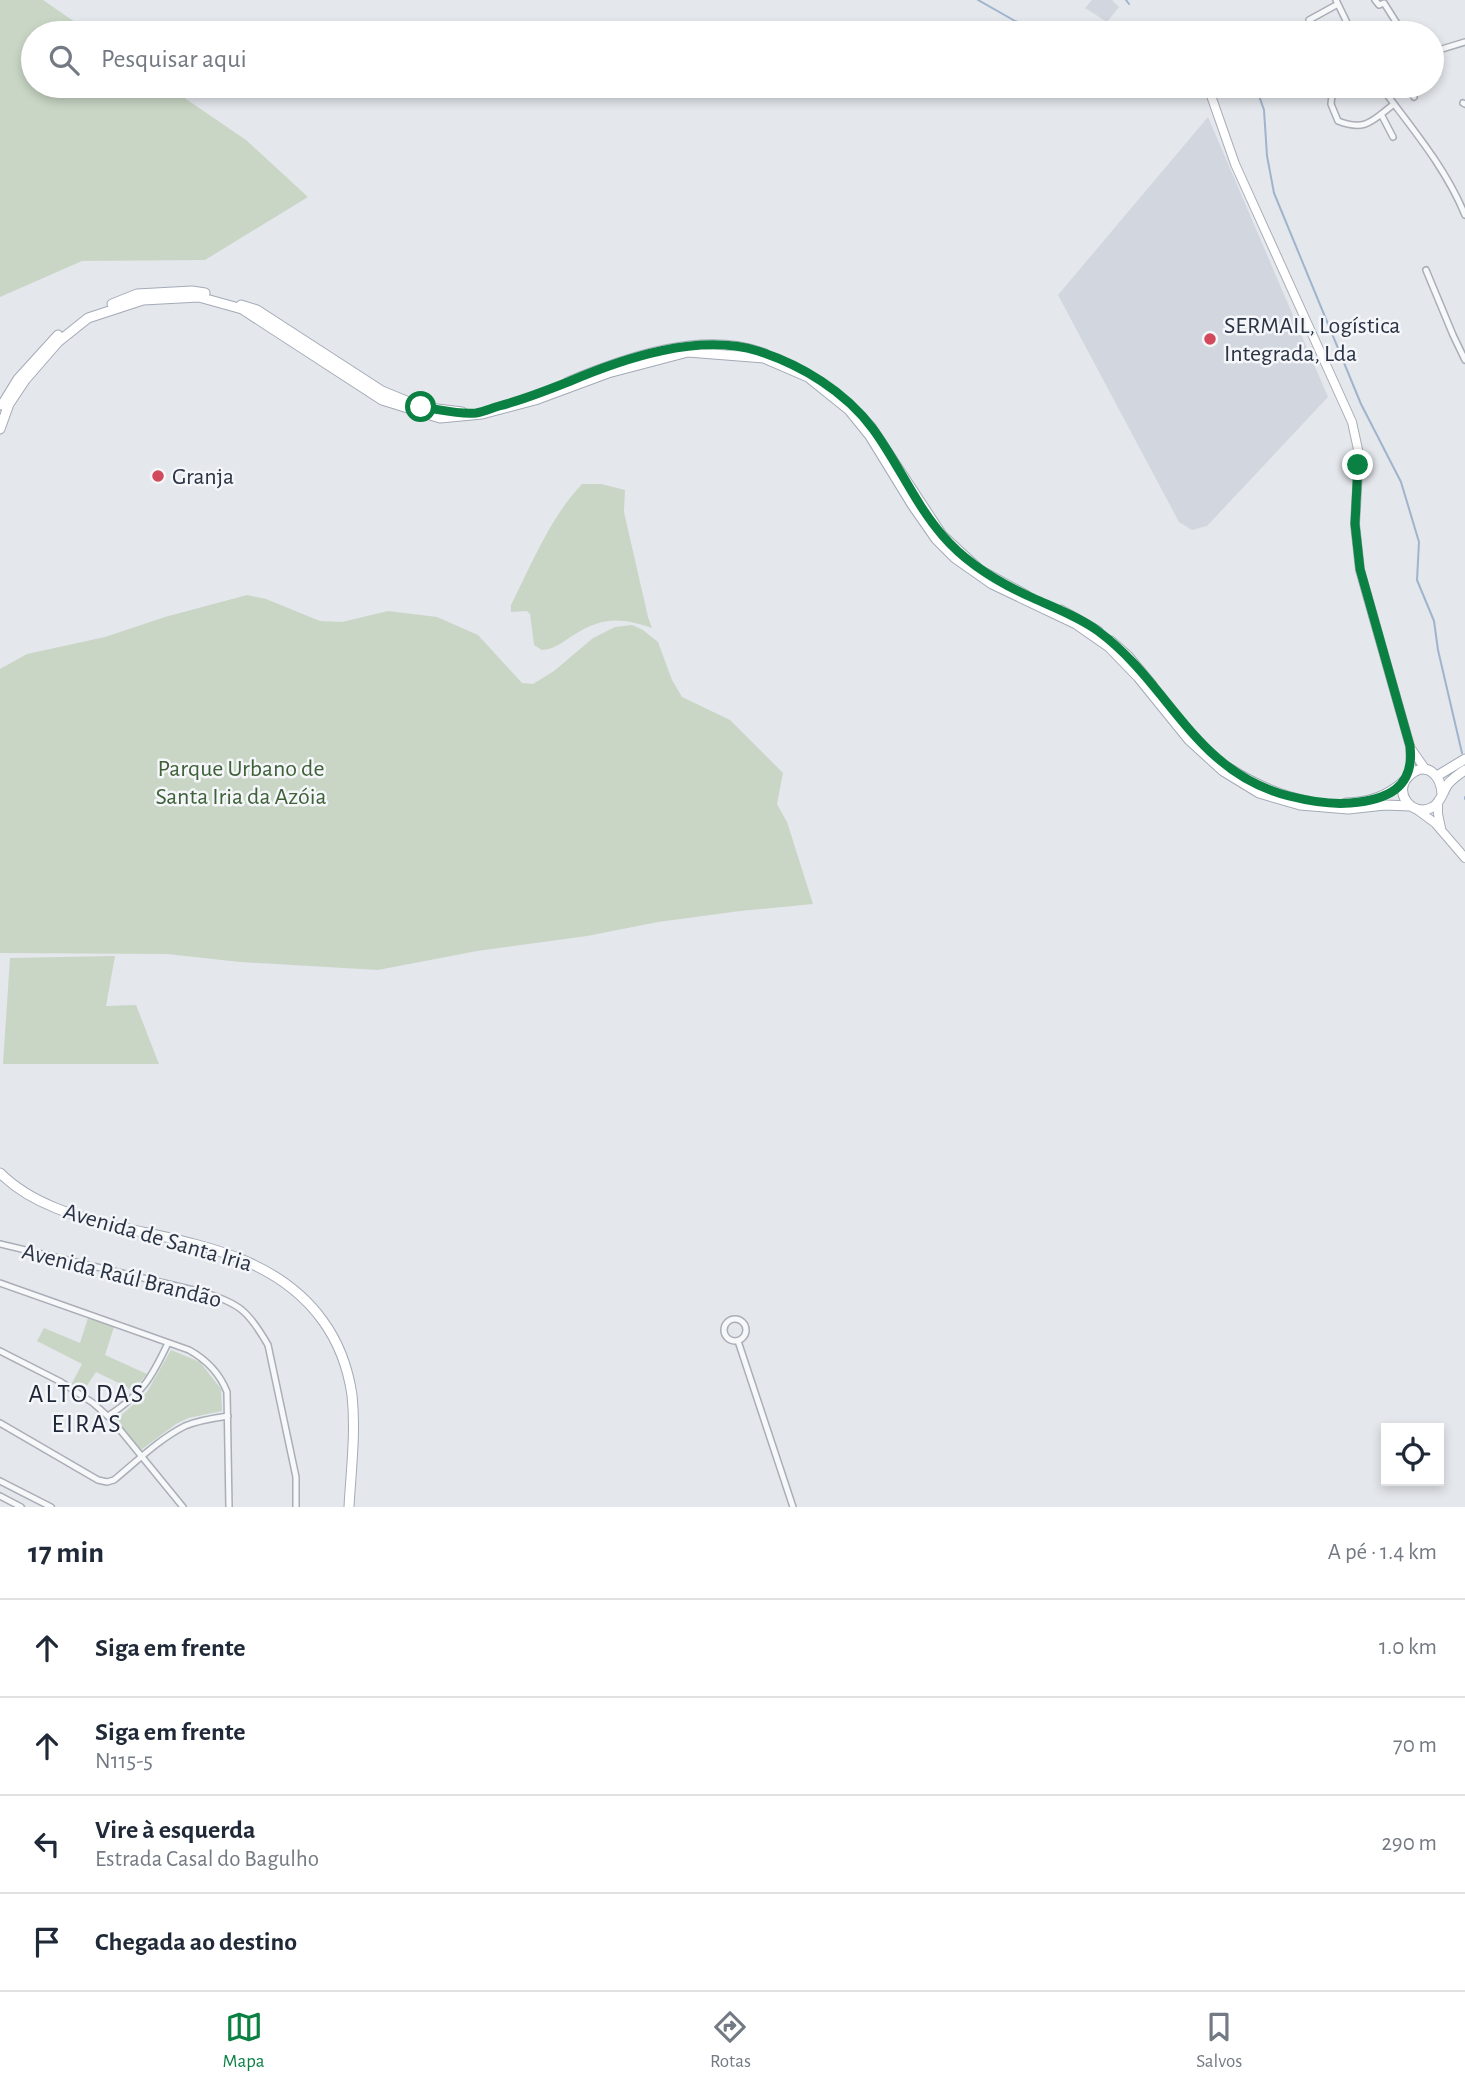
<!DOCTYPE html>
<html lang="pt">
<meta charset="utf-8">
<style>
:root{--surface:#fff;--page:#f6f6f7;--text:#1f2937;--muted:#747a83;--line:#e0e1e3;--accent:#0b8043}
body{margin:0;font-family:"Alegreya Sans",sans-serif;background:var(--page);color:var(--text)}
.controls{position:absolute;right:21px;bottom:21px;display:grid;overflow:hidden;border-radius:0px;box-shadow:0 4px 10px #0003}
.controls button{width:63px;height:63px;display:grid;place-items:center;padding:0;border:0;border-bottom:2px solid var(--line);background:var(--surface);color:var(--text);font:35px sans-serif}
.stop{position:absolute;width:21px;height:21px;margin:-16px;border:5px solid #0b8043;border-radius:50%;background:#fff}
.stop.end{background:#0b8043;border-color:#fff;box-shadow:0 2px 7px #0008}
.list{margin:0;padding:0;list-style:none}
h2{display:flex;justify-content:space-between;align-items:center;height:91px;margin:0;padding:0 28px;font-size:30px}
h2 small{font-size:23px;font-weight:400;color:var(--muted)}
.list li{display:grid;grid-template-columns:46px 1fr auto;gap:21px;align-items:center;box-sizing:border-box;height:98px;padding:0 28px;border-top:2px solid var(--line)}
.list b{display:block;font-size:26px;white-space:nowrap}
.list p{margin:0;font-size:23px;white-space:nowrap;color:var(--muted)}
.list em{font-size:23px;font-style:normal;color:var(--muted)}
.icon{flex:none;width:38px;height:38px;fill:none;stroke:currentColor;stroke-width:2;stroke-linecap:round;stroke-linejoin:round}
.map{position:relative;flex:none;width:1465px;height:1507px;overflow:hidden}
.search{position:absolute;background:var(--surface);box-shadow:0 4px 10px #0003;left:21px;right:21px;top:21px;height:77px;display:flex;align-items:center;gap:18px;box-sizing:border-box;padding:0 24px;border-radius:38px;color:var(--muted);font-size:26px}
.sheet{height:483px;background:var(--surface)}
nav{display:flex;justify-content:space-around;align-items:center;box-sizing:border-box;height:98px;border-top:2px solid var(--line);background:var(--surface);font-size:19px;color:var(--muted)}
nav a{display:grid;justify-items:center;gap:4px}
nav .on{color:var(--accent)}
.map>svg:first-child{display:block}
</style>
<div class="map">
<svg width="1465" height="1507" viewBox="0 0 1465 1507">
<rect width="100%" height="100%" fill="#e4e7ec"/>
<path fill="#d2d6de" d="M1092 0H1112L1119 7 1107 22 1085 8Z
M1208 117 1328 397 1207 526 1192 530 1179 522 1058 295Z"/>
<path fill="#c9d6c5" d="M0 0H43L91 33H33V86H167L246 140 308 197 205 260 82 261 0 297Z
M582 484H601L625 490 624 512 648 617 652 628C619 617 602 617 572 636 562 643 554 649 542 650L534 645 530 614 527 611 511 612V605C532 563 550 518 582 484Z
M247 595 266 599 320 621 342 622 388 611 437 617 478 635 522 683 533 684 554 671 593 638 615 627 632 625 643 630 658 642 672 680 682 697 730 720 783 773 777 804 787 822 813 904 740 911 658 922 587 936 477 951 378 970 240 962 167 954 0 953V669L27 654 105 637 165 617Z
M115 956 106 1006 136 1005 159 1064H3L10 958Z
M88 1318 114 1327 105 1355 147 1374 132 1392 127 1387 96 1372 82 1393 71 1385 82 1364 37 1341 44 1328 80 1343Z
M171 1350 200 1362 221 1389 222 1411 188 1418 176 1424 138 1452 116 1420 147 1392Z"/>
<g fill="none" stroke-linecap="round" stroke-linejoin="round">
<path stroke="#9fb4cc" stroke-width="2" d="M978 0 1015 21 1048 33
M1126 0 1129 4
M1253 86 1256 87 1264 110 1267 156 1274 193 1361 404 1401 482 1419 542 1417 580 1434 621 1438 650 1462 753
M1465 797V799"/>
<defs>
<path id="street" d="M1336 0 1352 33
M1375 0 1379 5 1384 3 1403 33
M1312 33 1309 20 1338 4
M1432 52 1465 42
M1333 86 1331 104 1338 121C1366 132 1373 120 1394 104
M1383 86 1385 92C1415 132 1446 169 1465 215
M1409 86 1414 97
M1463 103 1465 104
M1381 114 1393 137
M1426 270 1453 335 1465 360
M0 1244 202 1292C240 1303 249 1312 268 1345L296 1477V1507
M0 1283 189 1350C207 1360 220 1374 227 1392L229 1507
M724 1330a11 11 0 1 1 22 0a11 11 0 1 1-22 0Z
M738 1341 793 1507
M0 1351 61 1382 93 1403 112 1420 183 1507
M108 1416C142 1394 151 1379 168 1343
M0 1423 98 1480 107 1482 114 1480C136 1462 159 1439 185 1426 199 1420 214 1418 228 1416
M0 1481 51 1507
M0 1496 21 1507"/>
<path id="secondary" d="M1208 87 1235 164 1352 422 1359 454 1355 524 1360 570 1410 746 1411 766 1409 775
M1412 750 1426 770
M1438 803V814L1441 828
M1416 809 1435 823 1465 858"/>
<path id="primary" d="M112 304 137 294 192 291 205 293
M241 305 257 310 382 391 421 407 462 412
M568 382C626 358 703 330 765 354
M2 405 18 379 58 335
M858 413 871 427 942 535 980 570 1026 595
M0 429 9 404 25 380 58 342 88 318 143 300 199 297 242 309 382 400 440 418 482 414 535 400 608 373 688 352 764 358 808 377 849 410 870 436 913 506 936 539 955 558 992 584 1076 624 1109 647 1138 677 1189 740 1223 771 1259 793 1300 805 1348 809 1385 805 1410 806
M1061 610 1098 631
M1111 641 1128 656 1152 685
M1227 767C1252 783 1278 795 1307 801
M1437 776 1465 759
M1442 794C1441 776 1427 760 1410 775 1391 791 1412 819 1433 807 1441 802 1443 791 1448 784 1453 778 1459 774 1465 770
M1346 803C1369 802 1386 797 1404 781
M0 1173C32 1205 78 1217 120 1227 194 1244 276 1255 323 1321 339 1343 348 1368 352 1395 356 1432 351 1470 349 1507"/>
</defs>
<use href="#street" stroke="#a9aeb7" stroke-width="8"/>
<use href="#secondary" stroke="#a9aeb7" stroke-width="10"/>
<use href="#primary" stroke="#a3abb8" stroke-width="11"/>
<use href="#street" stroke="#f7f8fa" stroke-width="5"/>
<use href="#secondary" stroke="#fff" stroke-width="8"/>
<use href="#primary" stroke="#fff" stroke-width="9"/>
</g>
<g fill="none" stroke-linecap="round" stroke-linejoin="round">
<path stroke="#0b8043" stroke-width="9" d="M421 407C438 409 459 415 476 413 483 412 492 408 499 406 523 400 545 391 568 382 624 358 698 333 758 351 801 365 845 391 873 429 898 463 915 504 943 536 967 564 999 583 1033 598 1055 608 1079 617 1098 631 1170 684 1194 772 1289 796 1309 801 1329 805 1350 803 1387 800 1415 788 1410 746L1360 569 1355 524 1358 465"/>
</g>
<g fill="#d1495b" stroke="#f4f6f9" stroke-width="2.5">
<circle cx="1210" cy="339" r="7"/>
<circle cx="158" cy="476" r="7"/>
</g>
<g text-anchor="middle" stroke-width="5" stroke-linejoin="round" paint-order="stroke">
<g font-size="24" fill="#2b3445" stroke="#f4f6f9" text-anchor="start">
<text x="1224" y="333">SERMAIL, Logística<tspan x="1224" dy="28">Integrada, Lda</tspan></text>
<text x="172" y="484">Granja</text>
</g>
<g font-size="24" fill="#3f6138" stroke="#f4f6f9">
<text x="241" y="776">Parque Urbano de<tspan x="241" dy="28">Santa Iria da Azóia</tspan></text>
</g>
<g font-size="24" fill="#2b3445" stroke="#f4f6f9">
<text transform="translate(158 1237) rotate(16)" y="8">Avenida de Santa Iria</text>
<text transform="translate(122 1275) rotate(14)" y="8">Avenida Raúl Brandão</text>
</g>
<g font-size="26" letter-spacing="2" fill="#1d2536" stroke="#f4f6f9">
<text x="87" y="1402">ALTO DAS<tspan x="87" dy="30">EIRAS</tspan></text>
</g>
</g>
</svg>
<div class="controls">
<button><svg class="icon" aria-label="locate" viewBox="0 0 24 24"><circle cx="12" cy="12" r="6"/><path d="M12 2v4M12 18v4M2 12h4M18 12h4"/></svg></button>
</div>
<div class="stop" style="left:421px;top:407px"></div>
<div class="stop end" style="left:1358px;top:465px"></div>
<div class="search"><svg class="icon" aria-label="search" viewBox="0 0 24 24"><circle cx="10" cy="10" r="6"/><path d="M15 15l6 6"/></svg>Pesquisar aqui</div>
</div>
<section class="sheet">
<h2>17 min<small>A pé · 1.4 km</small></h2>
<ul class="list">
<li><svg class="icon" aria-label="ahead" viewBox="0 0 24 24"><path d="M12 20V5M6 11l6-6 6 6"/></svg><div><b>Siga em frente</b></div><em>1.0 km</em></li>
<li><svg class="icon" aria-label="ahead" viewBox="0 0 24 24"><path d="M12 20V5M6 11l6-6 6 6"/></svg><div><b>Siga em frente</b><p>N115-5</p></div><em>70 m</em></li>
<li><svg class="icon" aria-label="left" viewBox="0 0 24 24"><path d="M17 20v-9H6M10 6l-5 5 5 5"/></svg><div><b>Vire à esquerda</b><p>Estrada Casal do Bagulho</p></div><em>290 m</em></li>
<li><svg class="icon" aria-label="arrive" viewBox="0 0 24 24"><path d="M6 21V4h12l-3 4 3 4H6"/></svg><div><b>Chegada ao destino</b></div></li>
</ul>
</section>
<nav>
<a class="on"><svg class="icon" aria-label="map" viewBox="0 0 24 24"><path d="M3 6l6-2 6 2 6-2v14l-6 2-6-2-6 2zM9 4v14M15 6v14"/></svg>Mapa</a>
<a><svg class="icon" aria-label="directions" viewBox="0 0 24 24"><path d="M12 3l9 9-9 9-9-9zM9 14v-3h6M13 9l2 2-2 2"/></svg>Rotas</a>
<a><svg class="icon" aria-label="saved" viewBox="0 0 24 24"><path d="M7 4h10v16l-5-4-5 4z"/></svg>Salvos</a>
</nav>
